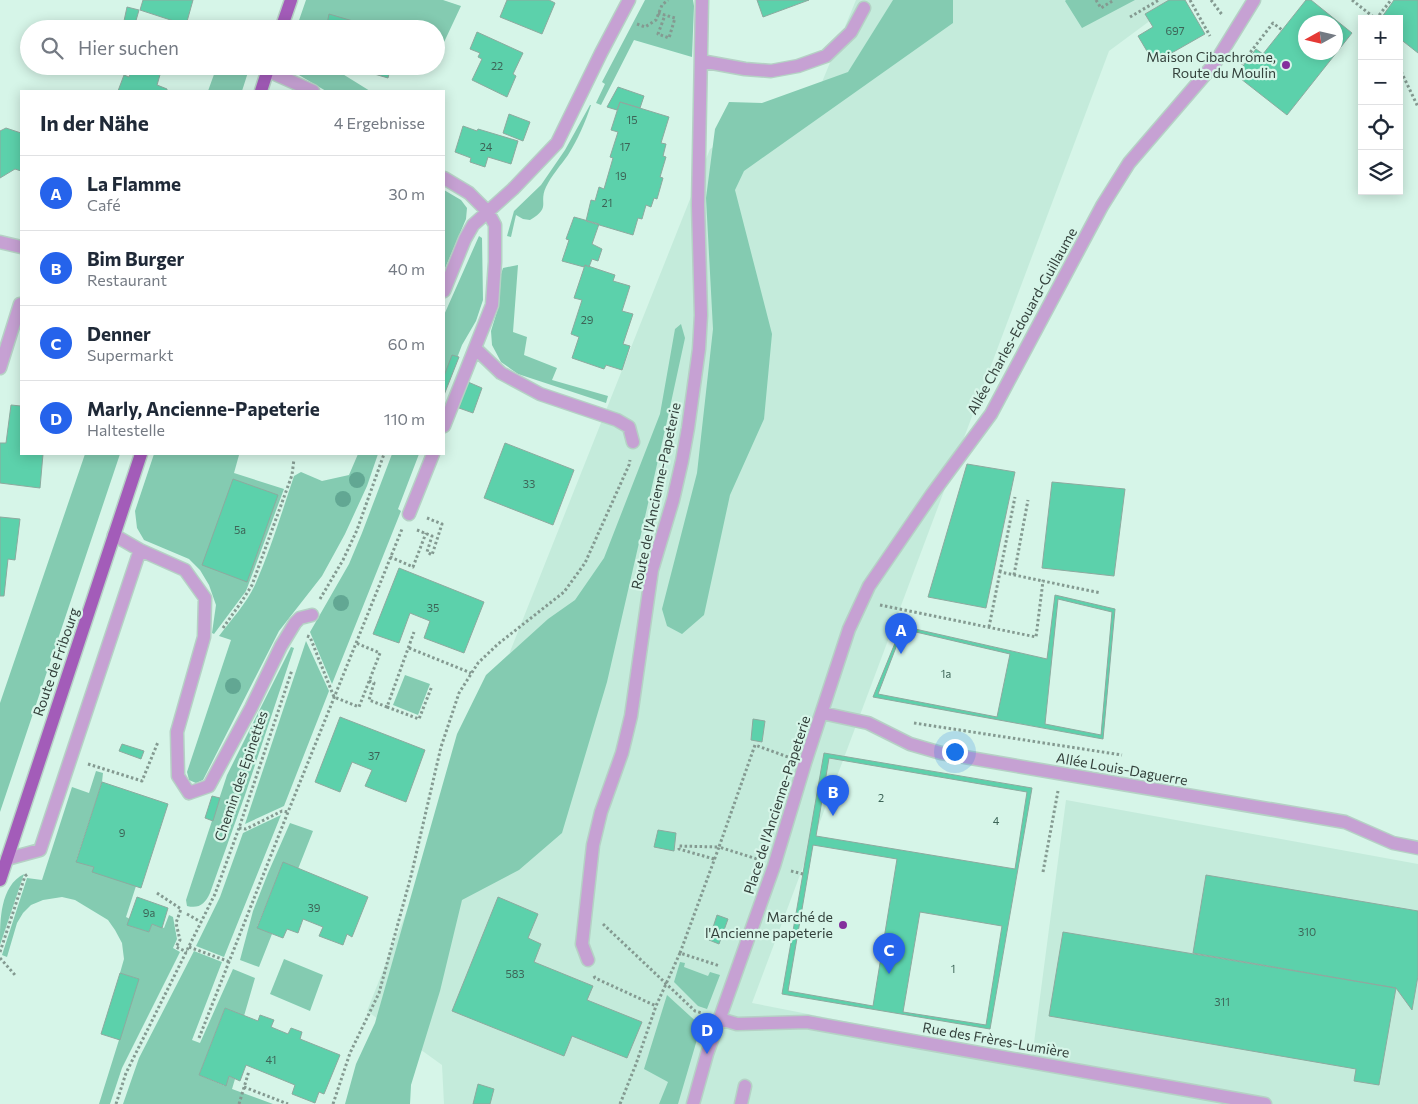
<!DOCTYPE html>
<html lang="de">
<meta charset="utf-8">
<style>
:root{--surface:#fff;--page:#f6f6f7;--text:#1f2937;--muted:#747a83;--line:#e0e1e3;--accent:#2563eb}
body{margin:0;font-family:Commissioner,sans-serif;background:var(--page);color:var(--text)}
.controls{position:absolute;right:15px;top:15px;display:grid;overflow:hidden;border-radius:0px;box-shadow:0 2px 12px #0003}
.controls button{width:45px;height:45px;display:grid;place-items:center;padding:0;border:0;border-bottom:1px solid var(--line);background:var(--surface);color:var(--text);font:25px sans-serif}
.compass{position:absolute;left:1298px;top:15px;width:45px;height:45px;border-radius:50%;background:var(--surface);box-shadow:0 2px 12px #0003;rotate:262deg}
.you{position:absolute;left:954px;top:751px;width:18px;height:18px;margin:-12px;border:4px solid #fff;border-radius:50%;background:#1a73e8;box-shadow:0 0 0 8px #1a73e833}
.badge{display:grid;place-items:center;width:32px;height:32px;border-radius:50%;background:var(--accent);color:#fff;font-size:16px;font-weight:700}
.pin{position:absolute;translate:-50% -41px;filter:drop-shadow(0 1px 2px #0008)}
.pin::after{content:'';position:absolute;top:26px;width:18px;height:15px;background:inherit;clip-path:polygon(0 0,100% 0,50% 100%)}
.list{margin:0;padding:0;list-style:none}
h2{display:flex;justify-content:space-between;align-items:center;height:65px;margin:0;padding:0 20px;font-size:21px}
h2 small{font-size:16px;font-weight:400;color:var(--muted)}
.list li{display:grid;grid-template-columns:32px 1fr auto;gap:15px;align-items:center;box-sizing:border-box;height:75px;padding:0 20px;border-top:1px solid var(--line)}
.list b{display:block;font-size:19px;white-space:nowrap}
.list p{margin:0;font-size:16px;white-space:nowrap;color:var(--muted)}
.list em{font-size:16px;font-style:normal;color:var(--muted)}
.icon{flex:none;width:28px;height:28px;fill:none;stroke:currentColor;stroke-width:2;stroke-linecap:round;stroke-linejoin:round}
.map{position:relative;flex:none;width:1418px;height:1104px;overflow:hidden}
.search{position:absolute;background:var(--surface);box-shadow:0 2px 12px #0003;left:20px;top:20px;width:425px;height:55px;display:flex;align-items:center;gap:12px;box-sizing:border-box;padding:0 18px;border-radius:28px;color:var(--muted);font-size:19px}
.panel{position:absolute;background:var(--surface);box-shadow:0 2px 12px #0003;left:20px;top:90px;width:425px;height:365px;border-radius:0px}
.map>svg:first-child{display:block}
</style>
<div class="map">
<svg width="1418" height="1104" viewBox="0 0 1418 1104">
<rect width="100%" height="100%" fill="#d6f5e8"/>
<path fill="#c4ebdb" d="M856 0H1178L1109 51 752 1003 1032 1058 1066 800 1418 864V1104H444L442 1065 367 1011 710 149 822 82Z"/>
<path fill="#84cbb1" d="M306 0H443L461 6 438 55 436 54V29H296Z
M645 0H693L694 6 692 57 634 40 601 105 596 103 605 84 602 82Z
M893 0H953V23L744 171 735 190 772 334 764 419 730 495 704 615 682 634 667 626 662 609 697 473 713 329 706 198 715 129 729 102 762 103 848 72Z
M1066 0H1135L1082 28 1065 1Z
M217 66H250L242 91H208Z
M287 66H343L341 73 370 91H326L287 68Z
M590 105H591C585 123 578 139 568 155 561 165 551 176 546 187 538 204 552 207 530 220L523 219 516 215 511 237 507 236 514 211 541 185 565 150Z
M444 190 461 200 467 208 466 219 444 271Z
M479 236 482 238 483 300 476 321 462 345 444 392V315Z
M518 265 513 332 527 337 524 355 557 368 552 380 608 396 606 403 518 374 501 362 492 345 491 331 499 305 501 274 503 268Z
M681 324 685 338 667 421 607 682 562 833 519 870 462 900 440 991 411 1085 410 1104H345L356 1064 375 1023 457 734 486 675 548 619 575 600 604 558 660 414 675 329Z
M85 454H120L0 812V703Z
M154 454H238L239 455 234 473 284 489 246 591 214 634 212 633 216 605 209 585 200 570 189 559 144 540 137 528 135 511Z
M358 454H378L367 486 345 534 322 576 279 631 203 780 196 783 189 780 187 772 231 640 219 636C231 620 246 604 255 585 270 551 282 512 294 476L301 472 322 481 349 475Z
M392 454H419L398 509 401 511 332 684 310 632 349 564 362 533Z
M306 641 329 691 284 806 245 824Z
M291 647 294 648 245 795 210 893C205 904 199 909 187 906L186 900 227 775Z
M405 675 430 684 418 715 393 705Z
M96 771 103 773 102 782 76 861 94 867 136 886 126 917 130 919 128 925 149 932 152 924 164 928 169 915 173 917 177 939 173 948 180 952 122 1068 110 1104H99L138 979 120 973 124 959 122 943 115 930 108 920 75 900 62 897 43 900 31 905 23 913 17 923 7 957 2 955 27 878 42 880 72 787 89 793Z
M281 815 224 957 196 946 220 897 243 833Z
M290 823 313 831 298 869 283 863 257 927 272 934 259 967 240 960 253 911 268 873Z
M24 874 0 945C0 920 0 886 24 874Z
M194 951 222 962 192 1040 200 1043 233 969 255 978 244 1016 225 1008 199 1075 225 1086 229 1076 235 1079 232 1089 273 1104H123L139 1058Z
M284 959 323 975 310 1011 270 994Z
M680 962 685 963 684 967 708 976 710 972 720 975 707 1009 698 1006 674 982Z
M667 995 701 1026 678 1104H659L668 1082 644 1069Z"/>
<path fill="#5cd1ab" stroke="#8daa9f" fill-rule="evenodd" d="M143 0H193L186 25 140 10Z
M507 0H549L555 3 542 34 500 17Z
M757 0H809L763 17Z
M1169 0H1185L1205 34 1154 63 1138 36 1153 27 1145 14Z
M1306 0H1311L1352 33 1287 115 1236 75 1256 49 1263 54ZM1306 22H1336V52H1306Z
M1394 0H1418V53L1399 38V19H1383L1382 17Z
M127 7 139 10 135 24 124 21Z
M329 14 380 29H326Z
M477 32 523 53 513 74 516 76 507 97 472 80 482 59 478 57 480 53 470 49Z
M133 66H157L162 68 157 85 167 89V91H118L124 75 129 77Z
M347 66H391L388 78Z
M618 87 644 96 640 108 620 102 617 110 607 107Z
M620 102 669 117 661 143 666 144 663 156 666 157 660 177 663 178 657 199 654 198 651 207 646 205 642 219 638 218 633 235 586 221 591 200 595 201 599 187 604 189 613 158 610 157 618 132 611 130Z
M509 114 530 122 523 141 503 133Z
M463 126 477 131 478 129 518 141 511 164 488 157 485 167 470 162 471 158 455 152Z
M6 128 21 133V171L15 169 0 178V131Z
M574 217 599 224 592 244 602 249 598 261 592 259 589 267 585 265 584 267 562 261 569 240 566 239Z
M585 265 615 275 613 281 630 286 622 311 633 314 623 344 630 346 622 370 606 365 604 369 572 358 579 337 571 334 582 300 574 298Z
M452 355 459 357 444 395V376Z
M468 382 482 388 473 413 459 408Z
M11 405 21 406V454H43L40 488 0 483V443H6Z
M505 443 574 470 553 525 484 498Z
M967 464 1015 472 986 608 928 597Z
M233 479 278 495 247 582 202 565Z
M1052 482 1125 489 1114 576 1042 568Z
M0 517 20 519 15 560 8 559 4 596H0Z
M399 568 484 602 464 653 424 638 430 621 410 613 399 643 373 634Z
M1055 595 1115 609 1103 739 873 697 902 626 1047 659Z
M1058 599 1112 612 1101 735 1045 724Z
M903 629 1010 654 997 717 878 694Z
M340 717 425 750 406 802 365 786 372 770 352 762 340 792 315 782Z
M753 719 765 721 762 742 751 740Z
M122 744 144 751 141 759 119 751Z
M824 753 1032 788 990 1029 782 994Z
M829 758 1027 792 1015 869 816 836Z
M102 782 168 804 141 888 92 872 94 867 76 862Z
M212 796 220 798 213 821 205 818Z
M658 830 676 833 674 851 654 847Z
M813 845 897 859 873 1006 788 991Z
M283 862 368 897 352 937 347 934 343 945 319 936 323 927 303 919 298 933 287 929 283 938 257 928Z
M1206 875 1418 911V976L1412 1010 1396 988 1193 953Z
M137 897 168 908 162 928 152 924 149 932 127 925Z
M498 897 538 914 528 938 541 944 534 962 593 986 587 1000 642 1022 627 1058 572 1036 564 1056 452 1011Z
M920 912 1002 926 986 1025 903 1012Z
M717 915 728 919 719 944 709 940Z
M1063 932 1396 988 1379 1085 1354 1081 1356 1069 1049 1016Z
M120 973 139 979 120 1040 101 1034Z
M225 1008 258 1021 260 1015 274 1020 271 1027 288 1034 291 1028 302 1032 300 1039 340 1055 324 1094 319 1092 315 1103 292 1094 295 1085 246 1065 240 1081 229 1076 226 1086 199 1075Z
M478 1084 494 1089 490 1104H473Z"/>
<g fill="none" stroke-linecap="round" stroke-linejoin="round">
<defs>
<path id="minor" d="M701 61 745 69 771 71 798 66 826 56 851 32 864 8
M268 71 313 91
M444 178 469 193 488 212 495 225V262L492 305 444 426
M0 242 21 247
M444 291 465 239 473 225 513 189 557 143 601 53 629 0
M475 348 501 373 540 394 617 420 629 427 633 442
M0 368 20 304
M409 514 433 454
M140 550 185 570 205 598 204 637 177 732 178 776 189 793 209 786 251 708 281 646 295 623 300 618 312 615
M822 713 868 723 910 744 941 753 1345 822 1393 843 1418 848
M7 859 40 850 140 550 114 535
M588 960 582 944 593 845 601 812 622 753 631 716 652 570 673 500 682 461 688 428 699 349 701 315 698 205 702 0
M720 1019 737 1024 807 1022 1265 1104
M693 1104 707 1054 774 866 805 763 849 629 869 586 932 494 991 414 1102 206 1129 163 1215 63 1254 0
M741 1104 745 1086"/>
<path id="major" d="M281 29 291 0
M261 91 269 66
M0 880 141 454"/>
</defs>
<use href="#minor" stroke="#b5d1c5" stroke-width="15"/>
<use href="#major" stroke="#b5d1c5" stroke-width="15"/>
<path stroke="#849a91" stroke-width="3" stroke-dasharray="2.5 2.5" stroke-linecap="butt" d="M1096 0 1101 8 1114 0
M1190 0 1210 36
M1211 0 1223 16
M1352 0 1376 19
M658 13 675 18 669 38 658 34 665 15
M1130 17 1159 0
M1376 19 1391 0
M637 24 645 27 656 20 662 5 668 0
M1237 59 1242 63 1273 23 1282 30
M1399 67 1418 107
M417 530 432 536 427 552 432 555 442 524 427 518
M390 557 413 567 426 533
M1000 572 1015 497
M1014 575 1028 500
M320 599 343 560 357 530 384 454
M880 605 1036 637 1043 581 1101 593
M989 627 1000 572 1043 581
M223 628 242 601 252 585 292 475 294 459
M307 636 310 637 334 697 359 707 380 653 356 643
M409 648 471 673
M369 681 374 683 369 700 387 707 414 632
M387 707 419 719 432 686
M914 723 1122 755
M88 764 142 781 158 742
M239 828 246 829 282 811 288 812
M714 859 679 849V846L719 847 755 745 788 757
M791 871 803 874
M1043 872 1058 791
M157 893 181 909 176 923 180 940 176 947 187 952
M187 914 201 922
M603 924 695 1011 702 1013
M189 947 230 962
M0 952 25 876 28 874
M680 953 719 847 757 859
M0 958 15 975
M594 976 595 978 656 1006
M199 1038 288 812 402 529
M244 1087 288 1104
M116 1104 126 1073 215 894 239 828 292 670
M239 1104 249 1071
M333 1104 350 1053 379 993 411 876 441 747 459 693 478 663 498 644 564 592 585 563 629 465 630 460
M620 1104 636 1064 656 1006 680 953 720 966"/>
<use href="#minor" stroke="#c6a1d3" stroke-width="12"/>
<use href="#major" stroke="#a35cb9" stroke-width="12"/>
</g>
<g fill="#62a793">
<circle cx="357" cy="480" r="8"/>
<circle cx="343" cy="499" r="8"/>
<circle cx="341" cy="603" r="8"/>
<circle cx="233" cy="686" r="8"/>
</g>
<g fill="#842f9d" stroke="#d6f5e8" stroke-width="2">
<circle cx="1286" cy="65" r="5"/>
<circle cx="843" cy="925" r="5"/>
</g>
<g text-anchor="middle" stroke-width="4.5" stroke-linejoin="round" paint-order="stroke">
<g font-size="11" fill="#3d6457">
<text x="1175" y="35">697</text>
<text x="497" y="70">22</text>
<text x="632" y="124">15</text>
<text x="486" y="151">24</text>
<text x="625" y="151">17</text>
<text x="621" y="180">19</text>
<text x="607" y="207">21</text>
<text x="587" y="324">29</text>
<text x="529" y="488">33</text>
<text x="240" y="534">5a</text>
<text x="433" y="612">35</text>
<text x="946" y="678">1a</text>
<text x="374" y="760">37</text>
<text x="881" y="802">2</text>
<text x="996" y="825">4</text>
<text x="122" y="837">9</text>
<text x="314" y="912">39</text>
<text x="149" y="917">9a</text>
<text x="1307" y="936">310</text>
<text x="953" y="973">1</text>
<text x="515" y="978">583</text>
<text x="1222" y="1006">311</text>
<text x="271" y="1064">41</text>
</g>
<g font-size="14" fill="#33403b" stroke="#d6f5e8" text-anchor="end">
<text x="1276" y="62">Maison Cibachrome,<tspan x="1276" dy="16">Route du Moulin</tspan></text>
<text x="833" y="922">Marché de<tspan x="833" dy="16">l'Ancienne papeterie</tspan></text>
</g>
<g font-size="14" fill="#33403b" stroke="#d6f5e8">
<text transform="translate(1022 321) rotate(-61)" y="5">Allée Charles-Edouard-Guillaume</text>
<text transform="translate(656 496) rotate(-78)" y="5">Route de l'Ancienne-Papeterie</text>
<text transform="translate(56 662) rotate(-71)" y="5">Route de Fribourg</text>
<text transform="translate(1122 769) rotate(10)" y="5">Allée Louis-Daguerre</text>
<text transform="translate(241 776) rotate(-71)" y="5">Chemin des Epinettes</text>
<text transform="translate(777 805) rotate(-72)" y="5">Place de l'Ancienne-Papeterie</text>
<text transform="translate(996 1040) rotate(10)" y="5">Rue des Frères-Lumière</text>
</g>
</g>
</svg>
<div class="controls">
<button>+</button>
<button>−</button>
<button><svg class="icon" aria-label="locate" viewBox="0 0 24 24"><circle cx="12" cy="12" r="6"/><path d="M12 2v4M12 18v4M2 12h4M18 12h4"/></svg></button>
<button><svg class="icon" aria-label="layers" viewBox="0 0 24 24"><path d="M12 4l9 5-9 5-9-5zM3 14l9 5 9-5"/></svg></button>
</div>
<svg class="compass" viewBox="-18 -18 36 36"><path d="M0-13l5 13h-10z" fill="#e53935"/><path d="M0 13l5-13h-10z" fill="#747a83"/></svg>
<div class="you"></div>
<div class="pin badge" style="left:901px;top:654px">A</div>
<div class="pin badge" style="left:833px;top:816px">B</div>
<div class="pin badge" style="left:889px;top:974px">C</div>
<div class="pin badge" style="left:707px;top:1054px">D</div>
<div class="search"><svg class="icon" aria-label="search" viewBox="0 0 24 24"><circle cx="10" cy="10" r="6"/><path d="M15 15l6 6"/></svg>Hier suchen</div>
<section class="panel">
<h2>In der Nähe<small>4 Ergebnisse</small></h2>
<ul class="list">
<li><span class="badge">A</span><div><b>La Flamme</b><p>Café</p></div><em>30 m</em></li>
<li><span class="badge">B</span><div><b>Bim Burger</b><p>Restaurant</p></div><em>40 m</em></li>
<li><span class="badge">C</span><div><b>Denner</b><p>Supermarkt</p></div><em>60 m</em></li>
<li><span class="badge">D</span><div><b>Marly, Ancienne-Papeterie</b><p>Haltestelle</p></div><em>110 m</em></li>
</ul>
</section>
</div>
